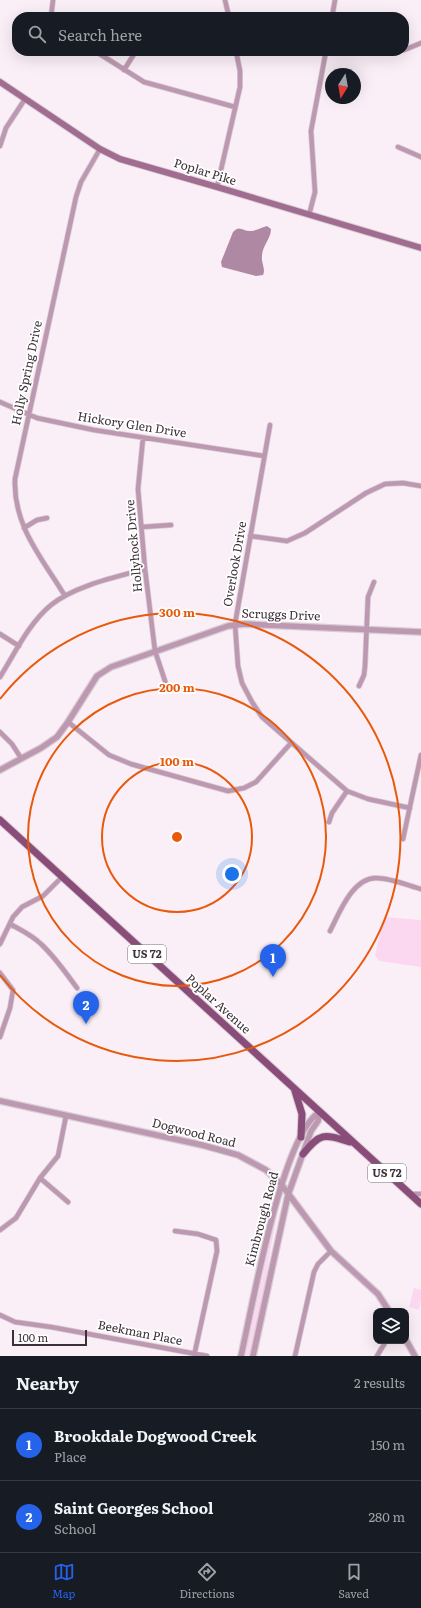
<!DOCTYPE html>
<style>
:root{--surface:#171b24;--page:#242831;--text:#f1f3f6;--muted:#9ea1a6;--line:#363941;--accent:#2563eb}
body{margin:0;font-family:Literata,serif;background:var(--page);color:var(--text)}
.controls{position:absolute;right:12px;bottom:12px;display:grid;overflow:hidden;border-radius:8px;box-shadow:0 4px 16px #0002}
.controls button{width:36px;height:36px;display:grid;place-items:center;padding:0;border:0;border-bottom:1px solid var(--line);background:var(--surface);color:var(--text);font:20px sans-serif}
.compass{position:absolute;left:325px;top:68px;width:36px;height:36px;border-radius:50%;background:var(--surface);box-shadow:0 4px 16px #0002;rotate:191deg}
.scale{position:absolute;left:12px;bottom:10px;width:75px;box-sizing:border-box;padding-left:4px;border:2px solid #3c3038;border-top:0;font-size:11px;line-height:14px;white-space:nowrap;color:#3c3038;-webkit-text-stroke:3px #fff;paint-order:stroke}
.you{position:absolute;left:232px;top:874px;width:14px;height:14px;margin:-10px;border:3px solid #fff;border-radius:50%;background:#1a73e8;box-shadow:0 0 0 6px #1a73e833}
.badge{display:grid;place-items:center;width:26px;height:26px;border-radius:50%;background:var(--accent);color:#fff;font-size:13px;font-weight:700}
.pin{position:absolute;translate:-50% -33px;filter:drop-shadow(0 1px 2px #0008)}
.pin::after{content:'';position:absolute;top:21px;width:14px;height:12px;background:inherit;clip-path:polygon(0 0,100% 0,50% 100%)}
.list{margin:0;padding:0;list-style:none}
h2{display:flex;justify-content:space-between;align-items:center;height:52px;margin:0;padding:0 16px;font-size:17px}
h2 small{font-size:13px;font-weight:400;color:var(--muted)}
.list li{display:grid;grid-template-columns:26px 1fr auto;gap:12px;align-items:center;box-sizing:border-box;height:72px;padding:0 16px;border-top:1px solid var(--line)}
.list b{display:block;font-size:15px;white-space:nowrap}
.list p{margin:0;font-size:13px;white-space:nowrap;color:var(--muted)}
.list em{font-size:13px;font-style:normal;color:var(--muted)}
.icon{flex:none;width:22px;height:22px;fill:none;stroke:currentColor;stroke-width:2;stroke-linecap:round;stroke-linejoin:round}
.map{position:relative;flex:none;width:421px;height:1356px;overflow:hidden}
.search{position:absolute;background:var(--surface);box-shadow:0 4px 16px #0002;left:12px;right:12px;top:12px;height:44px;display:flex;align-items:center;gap:10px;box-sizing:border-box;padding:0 14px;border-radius:16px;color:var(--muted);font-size:15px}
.sheet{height:196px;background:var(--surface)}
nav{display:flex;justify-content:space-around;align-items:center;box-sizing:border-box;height:56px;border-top:1px solid var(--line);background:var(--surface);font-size:11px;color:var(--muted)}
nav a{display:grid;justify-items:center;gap:2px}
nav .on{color:var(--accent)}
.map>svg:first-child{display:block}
</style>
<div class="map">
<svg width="421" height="1356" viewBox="0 0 421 1356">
<rect width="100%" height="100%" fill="#fbeff7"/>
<path fill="#fcd7f0" d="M384 917 421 920V967L379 961 375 955Z
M279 1206 270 1252 263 1298 251 1355 246 1356 245 1354 278 1207Z
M414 1288 421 1290V1300L419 1310 409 1307Z"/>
<path fill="#af89a3" d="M267 226 271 229C271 239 262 246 262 256 261 263 266 269 263 275L256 276 222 267 221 262 233 232C240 224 243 232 251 231 256 231 262 227 267 226Z"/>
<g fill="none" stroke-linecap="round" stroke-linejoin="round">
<defs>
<path id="minor" d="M225 0 229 17
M51 17 53 0
M332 17 335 0
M404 50 421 43
M95 51 144 82 235 107
M124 70 136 51
M0 146 6 128 25 99
M398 147 421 157
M217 187 240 87V71L236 51
M309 215 315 192 311 131 326 51
M0 402 37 418 94 430 264 456
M270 425 235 624 238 666 242 683 252 702 262 717 347 791 368 799 410 808
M143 438 138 489 145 569 155 651 167 687
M142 527 171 525
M24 528 37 520 47 518
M250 536 287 541 305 533 366 493 385 484 403 483 421 486
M65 596C42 558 13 526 15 479L76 197 81 182 100 149
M0 634 19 646
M0 677C15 653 29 623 51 605 74 586 116 577 145 569
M359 686 364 675 365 666 368 597 374 582
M68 722 109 755 131 764 228 791 244 788 256 782 291 743
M0 732 12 744 21 758
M329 822 332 813 347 791
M403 839 421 755
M10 924C21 930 32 935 41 944 55 957 66 973 77 988
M330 931C339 914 352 878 376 878 390 878 407 885 421 889
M0 944 13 917 22 907 43 896 62 877
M0 973 13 990 10 1008 0 1037
M40 1178 68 1202
M411 1194H421
M0 1230 16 1218 40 1178 58 1156 66 1116
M175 1231 198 1234 216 1240 217 1251 194 1356
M0 1315 15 1322 51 1327 207 1356
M295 1356 314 1272 318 1264 331 1251
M377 1356 386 1341"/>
<path id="tertiary" d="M0 770 41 748 57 737 68 722 97 676 111 667 228 626 244 624 421 632
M0 1101 202 1145 238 1155 266 1170 281 1184 331 1251 378 1294 389 1311
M406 1340 415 1356
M241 1356C252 1309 282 1133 320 1112
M253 1356 288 1195 311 1131 318 1121 320 1112"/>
<path id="secondary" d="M0 82 100 149 120 159 217 187 421 248"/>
<path id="primary" d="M0 820 421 1204
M295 1091 302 1114 301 1137
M303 1154C321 1132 324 1134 350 1142"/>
</defs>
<use href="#minor" stroke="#d9cdd5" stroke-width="6"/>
<use href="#tertiary" stroke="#d9cdd5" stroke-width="8"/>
<use href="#secondary" stroke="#d9cdd5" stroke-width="8"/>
<use href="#primary" stroke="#d9cdd5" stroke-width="9"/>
<use href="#minor" stroke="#bd99b1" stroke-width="4.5"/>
<use href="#tertiary" stroke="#bd99b1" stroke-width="5.5"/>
<use href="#secondary" stroke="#a06d91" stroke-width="6"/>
<use href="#primary" stroke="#8a4d7a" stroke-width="7"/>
</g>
<g fill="none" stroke="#e8590c" stroke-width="2">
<circle cx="177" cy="837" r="75"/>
<circle cx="177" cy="837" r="149"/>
<path d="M0 699A224 224 0 1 1 0 975"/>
</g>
<g text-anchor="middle" stroke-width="3.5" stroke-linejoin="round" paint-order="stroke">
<g fill="#fff" stroke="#766e74" stroke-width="1">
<rect x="128" y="945" width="38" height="18" rx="3"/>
<rect x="368" y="1164" width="38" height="18" rx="3"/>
</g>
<g font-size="11" font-weight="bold" fill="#3c3038">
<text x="147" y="958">US 72</text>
<text x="387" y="1177">US 72</text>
</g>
<g font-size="12" fill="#3c3038" stroke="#fff">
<text transform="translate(205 172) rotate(17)" y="4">Poplar Pike</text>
<text transform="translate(27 373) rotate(-78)" y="4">Holly Spring Drive</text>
<text transform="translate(132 425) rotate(9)" y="4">Hickory Glen Drive</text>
<text transform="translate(134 546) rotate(-95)" y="4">Hollyhock Drive</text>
<text transform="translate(235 564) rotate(-80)" y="4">Overlook Drive</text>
<text transform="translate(281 615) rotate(2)" y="4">Scruggs Drive</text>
<text transform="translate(218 1004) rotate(42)" y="4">Poplar Avenue</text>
<text transform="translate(194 1133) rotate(14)" y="4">Dogwood Road</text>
<text transform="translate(262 1219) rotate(-75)" y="4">Kimbrough Road</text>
<text transform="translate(140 1333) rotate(11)" y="4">Beekman Place</text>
</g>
</g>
<circle cx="177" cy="837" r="6" fill="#e8590c" stroke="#fff" stroke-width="2"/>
<g font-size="12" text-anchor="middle" font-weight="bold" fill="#e8590c" stroke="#fff" stroke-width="3.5" stroke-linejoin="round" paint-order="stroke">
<text x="177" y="617">300 m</text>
<text x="177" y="692">200 m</text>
<text x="177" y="766">100 m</text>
</g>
</svg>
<div class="controls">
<button><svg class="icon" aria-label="layers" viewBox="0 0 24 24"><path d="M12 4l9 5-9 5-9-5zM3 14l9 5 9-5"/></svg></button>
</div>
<svg class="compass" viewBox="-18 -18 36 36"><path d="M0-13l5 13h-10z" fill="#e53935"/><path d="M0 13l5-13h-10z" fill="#9ea1a6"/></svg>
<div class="scale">100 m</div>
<div class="you"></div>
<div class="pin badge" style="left:273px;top:977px">1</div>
<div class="pin badge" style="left:86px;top:1024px">2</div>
<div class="search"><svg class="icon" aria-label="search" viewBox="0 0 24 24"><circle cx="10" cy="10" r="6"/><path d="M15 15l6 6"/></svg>Search here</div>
</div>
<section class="sheet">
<h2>Nearby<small>2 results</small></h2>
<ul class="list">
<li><span class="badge">1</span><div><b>Brookdale Dogwood Creek</b><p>Place</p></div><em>150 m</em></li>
<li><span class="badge">2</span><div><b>Saint Georges School</b><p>School</p></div><em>280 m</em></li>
</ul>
</section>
<nav>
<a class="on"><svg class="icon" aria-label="map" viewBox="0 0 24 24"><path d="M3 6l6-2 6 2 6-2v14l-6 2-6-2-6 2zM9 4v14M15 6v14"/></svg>Map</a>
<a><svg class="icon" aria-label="directions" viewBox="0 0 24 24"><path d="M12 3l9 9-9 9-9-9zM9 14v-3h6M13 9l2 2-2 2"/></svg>Directions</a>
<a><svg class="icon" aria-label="saved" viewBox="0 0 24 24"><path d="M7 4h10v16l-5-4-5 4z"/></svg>Saved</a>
</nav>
